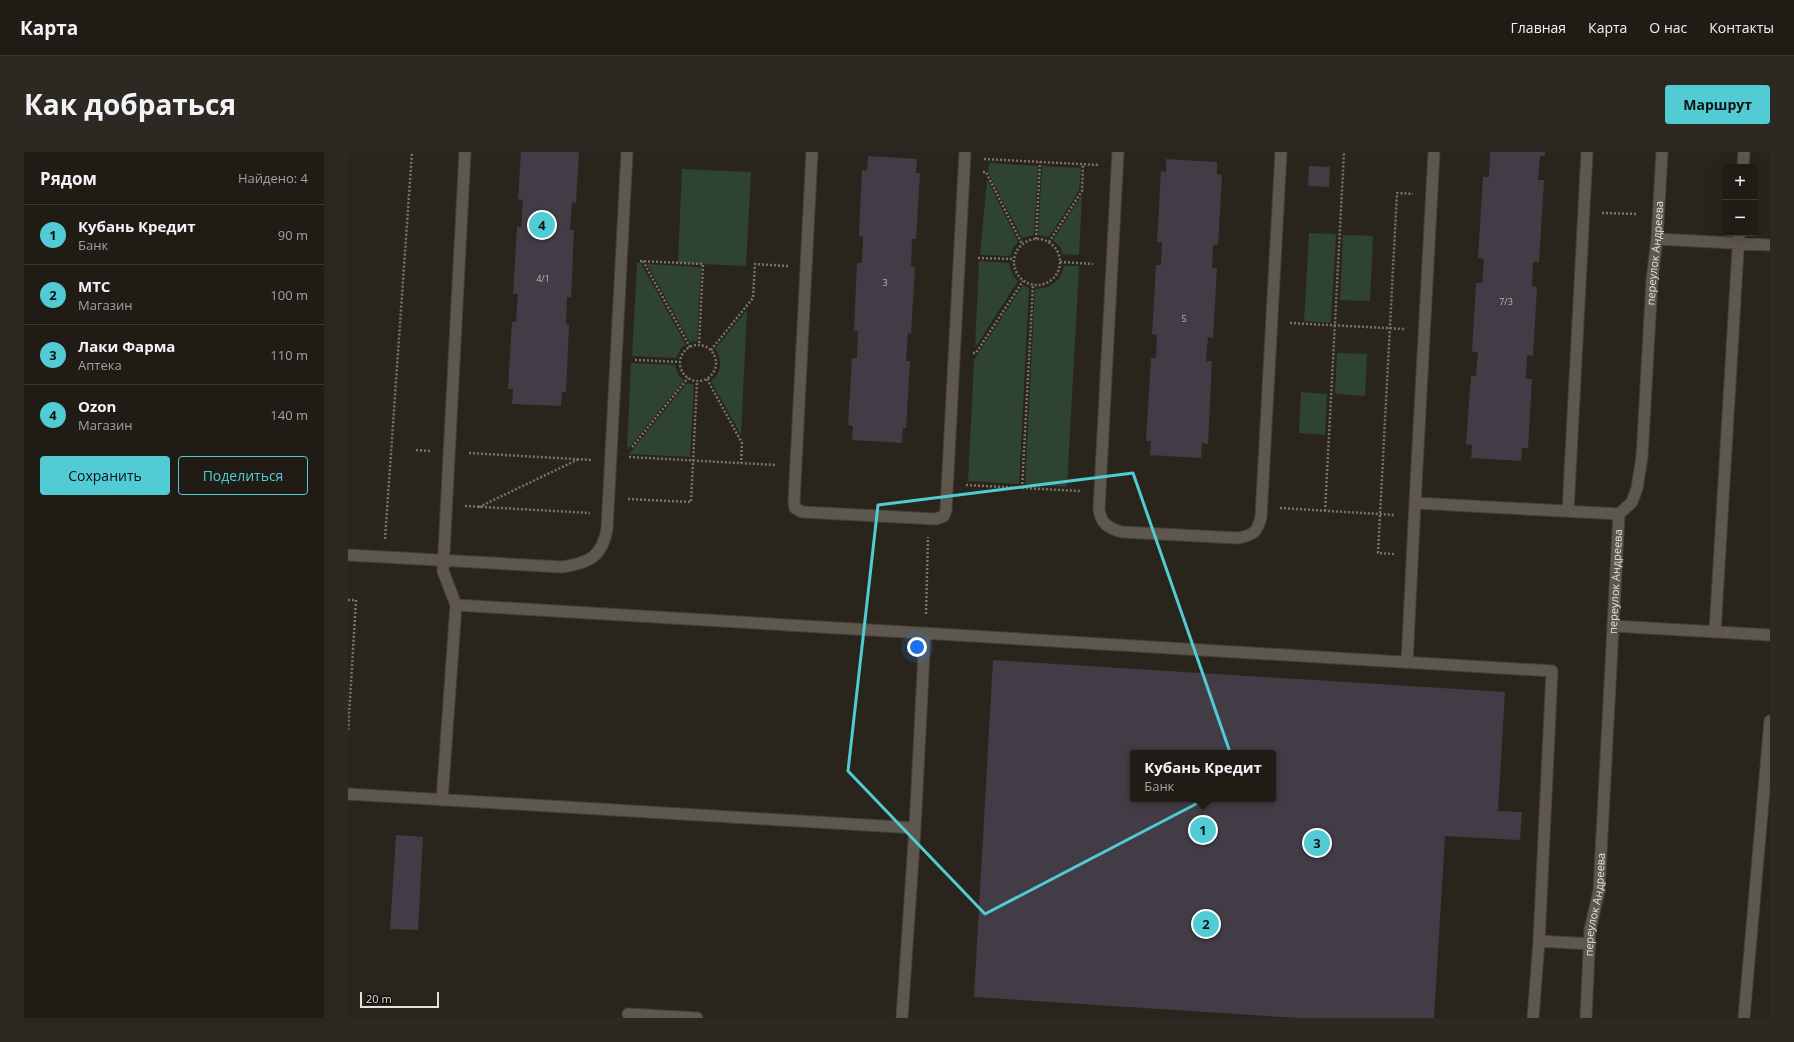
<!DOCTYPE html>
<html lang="ru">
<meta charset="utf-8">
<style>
:root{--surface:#201c15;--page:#2d2922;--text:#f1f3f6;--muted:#a2a1a0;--line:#3d3a34;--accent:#51ccd5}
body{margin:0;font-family:"Open Sans",sans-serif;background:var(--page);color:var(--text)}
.controls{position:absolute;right:12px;top:12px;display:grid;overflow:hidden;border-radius:4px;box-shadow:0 4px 16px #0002}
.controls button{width:36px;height:36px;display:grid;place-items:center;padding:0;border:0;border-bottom:1px solid var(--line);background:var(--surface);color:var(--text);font:20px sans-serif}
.scale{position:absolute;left:12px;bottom:10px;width:79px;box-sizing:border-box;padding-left:4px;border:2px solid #e4e0da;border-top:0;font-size:11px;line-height:14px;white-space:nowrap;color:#e4e0da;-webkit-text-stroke:3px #110f0b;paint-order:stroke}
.you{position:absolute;left:569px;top:495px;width:14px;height:14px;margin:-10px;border:3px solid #fff;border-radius:50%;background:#1a73e8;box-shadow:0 0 0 6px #1a73e833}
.badge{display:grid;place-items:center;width:26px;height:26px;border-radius:50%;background:var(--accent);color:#111;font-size:13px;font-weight:700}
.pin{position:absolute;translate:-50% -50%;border:2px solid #fff;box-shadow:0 1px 4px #0006}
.popup{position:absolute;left:782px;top:598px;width:146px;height:52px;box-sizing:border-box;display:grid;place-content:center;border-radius:4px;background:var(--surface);filter:drop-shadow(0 1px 3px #0005);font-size:13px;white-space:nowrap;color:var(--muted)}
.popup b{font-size:15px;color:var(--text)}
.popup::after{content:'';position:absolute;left:50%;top:100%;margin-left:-8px;border:8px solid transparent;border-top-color:var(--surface)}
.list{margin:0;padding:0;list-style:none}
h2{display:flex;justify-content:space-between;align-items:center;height:52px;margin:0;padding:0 16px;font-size:17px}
h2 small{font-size:13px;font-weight:400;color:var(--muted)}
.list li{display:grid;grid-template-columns:26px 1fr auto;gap:12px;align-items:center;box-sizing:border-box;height:60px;padding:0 16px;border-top:1px solid var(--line)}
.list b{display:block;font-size:15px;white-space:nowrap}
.list p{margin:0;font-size:13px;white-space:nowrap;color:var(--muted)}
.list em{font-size:13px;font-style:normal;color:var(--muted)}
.actions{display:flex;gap:8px;padding:12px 16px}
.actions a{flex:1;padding:9px 0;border:1px solid var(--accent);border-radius:4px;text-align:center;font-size:14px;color:var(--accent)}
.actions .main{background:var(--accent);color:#111}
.map{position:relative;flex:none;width:1422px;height:866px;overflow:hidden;border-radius:4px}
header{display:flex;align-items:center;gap:24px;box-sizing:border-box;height:56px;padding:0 20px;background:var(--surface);border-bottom:1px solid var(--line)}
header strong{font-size:19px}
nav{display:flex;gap:22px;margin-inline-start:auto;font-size:14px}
.intro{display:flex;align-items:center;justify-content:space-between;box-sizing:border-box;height:96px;padding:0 24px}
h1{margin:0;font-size:28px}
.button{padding:10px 18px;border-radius:4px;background:var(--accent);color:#111;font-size:14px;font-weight:700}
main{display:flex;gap:24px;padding:0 24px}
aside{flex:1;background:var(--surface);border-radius:4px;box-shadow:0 4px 16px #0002}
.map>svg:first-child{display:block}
</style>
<header>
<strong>Карта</strong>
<nav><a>Главная</a><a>Карта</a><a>О нас</a><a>Контакты</a></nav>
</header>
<div class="intro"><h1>Как добраться</h1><a class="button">Маршрут</a></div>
<main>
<aside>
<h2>Рядом<small>Найдено: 4</small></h2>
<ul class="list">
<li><span class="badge">1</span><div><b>Кубань Кредит</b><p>Банк</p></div><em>90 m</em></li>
<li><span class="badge">2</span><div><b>МТС</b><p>Магазин</p></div><em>100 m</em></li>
<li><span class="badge">3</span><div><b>Лаки Фарма</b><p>Аптека</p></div><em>110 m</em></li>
<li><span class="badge">4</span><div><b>Ozon</b><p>Магазин</p></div><em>140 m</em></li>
</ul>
<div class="actions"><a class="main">Сохранить</a><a>Поделиться</a></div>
</aside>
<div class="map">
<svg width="1422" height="866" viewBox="0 0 1422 866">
<rect width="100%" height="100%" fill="#2a251c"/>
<path fill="#2f4332" d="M641 11 690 14 686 83 674 86 640 20Z
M694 14 733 16 731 39 701 85 690 83Z
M334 17 403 20 398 114 330 111Z
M639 27 670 90 666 94 662 104 632 103Z
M734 43 731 103 715 102 712 95 705 88Z
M961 81 988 82 983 171 956 169Z
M995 83 1025 84 1022 149 992 148Z
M631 109 661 111 665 124 670 129 627 196Z
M289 111H293L338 193 333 196 328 206 284 204Z
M299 112 353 115 349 189 342 190Z
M716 114H731L719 335 677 332 687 137C701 137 714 129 716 114Z
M675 133 681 136 671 332 620 329 626 208Z
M399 158 393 283 363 229C374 222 375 206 367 197Z
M989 201 1019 202 1017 244 987 242Z
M283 211 327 213 331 224 336 228 279 298Z
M339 231 346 233 342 305 281 302Z
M953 240 979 242 977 283 951 281Z"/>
<path fill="#413c45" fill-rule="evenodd" d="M173 0H231L228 51 224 50 222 78H226L223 146 219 145 218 172 221 173 218 240H214L213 254 164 252 165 237H160L164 170H168L170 142H165L169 75H173L175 48 170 47Z
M1142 0H1197V4H1192L1190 28H1196L1191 110H1185L1184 134 1189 135 1185 204 1179 203 1178 227H1184L1180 296H1174L1173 309 1123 306 1124 293 1118 292 1123 224H1128L1130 200H1124L1128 131H1134L1136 107 1130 106 1135 25H1141Z
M520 4 569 7 568 21H572L568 87H564L563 114 567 115 563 182 560 181 558 209H562L558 276H555L554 291 504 288 505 274 500 273 504 206H509L510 179H506L509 111H514L515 84H511L514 18 519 19Z
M818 7 869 10V22L874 23 870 93H865L864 116H869L865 186 860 185 858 209H864L860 292 854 291 853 306 802 303 803 289H798L803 206H808L809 183 804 182 808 113H813L814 90H809L813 19 818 20Z
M961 14 982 15 981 35 960 34Z
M645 508 1157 540 1150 659 1174 660 1172 688 1097 684 1086 866H950L626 845ZM785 601H925V647H785Z
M48 683 75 685 70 778 42 777Z"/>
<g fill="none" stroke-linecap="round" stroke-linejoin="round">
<defs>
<path id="service" d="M464 0 446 350 447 356 454 360 588 367 596 364 598 358 617 0
M770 0 751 357C753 372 760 376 774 380L890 386C905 383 909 381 913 365L933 0
M1086 0 1067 351 1271 362
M1395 15 1396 0
M1309 87 1422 93
M1220 359 1239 0
M0 403 214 415C241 411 254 405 259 377L279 0
M108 453 95 419 117 0
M1265 474 1422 483
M1367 480 1391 81
M1059 510 1067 351
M0 642 567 676
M94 648 108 453 1204 519 1191 789 1242 792
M280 862 349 866
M554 866 567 676 577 481
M1185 866 1191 789
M1396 866 1422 569"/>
<g id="minor">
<path id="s1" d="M1238 866 1242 778 1251 739 1271 362 1284 350 1289 336 1294 305 1304 128 1309 87 1314 0"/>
</g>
</defs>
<use href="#service" stroke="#45403a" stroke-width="13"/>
<use href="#minor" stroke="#45403a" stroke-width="13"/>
<path stroke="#77736b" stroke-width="2.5" stroke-dasharray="2 2" stroke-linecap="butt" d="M636 7 751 13
M635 20H638L674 92
M1254 61 1290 62
M666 110a23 23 0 1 1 46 0a23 23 0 1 1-46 0Z
M688 87 692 10
M701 90 734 39 735 13
M630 106 666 107
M292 109 355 112 351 192
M295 109 342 195
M712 110 745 112
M942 171 1057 177
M332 211a18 18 0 1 1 36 0a18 18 0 1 1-36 0Z
M363 198 405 146 407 112 440 114
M625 201H628L675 129
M287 208 332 210
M359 227 394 291 393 311
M284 295 340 226
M68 298 82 299
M121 301 244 308
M281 305 428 313
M618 333 732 339
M674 336 685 133
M280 347 343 350 349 230
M117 354 242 361
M131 355 231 307
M932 356 1047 363
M977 359 996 0
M37 387 64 0
M1046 402 1030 401 1049 41 1065 42
M0 448H8L0 580
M578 462 580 385"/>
<use href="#service" stroke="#5d574d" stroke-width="11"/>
<use href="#minor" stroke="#5d574d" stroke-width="11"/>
</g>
<path fill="none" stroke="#51ccd5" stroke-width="3" stroke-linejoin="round" d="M785 321 892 629 637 762 500 619 530 353Z"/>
<g text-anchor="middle" stroke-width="4" stroke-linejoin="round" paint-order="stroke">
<g font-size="9" fill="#bbb7b5">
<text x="195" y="130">4/1</text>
<text x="537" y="134">3</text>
<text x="1158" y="153">7/3</text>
<text x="836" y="170">5</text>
</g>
<g font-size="11" fill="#e4e0da" stroke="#110f0b">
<text dy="4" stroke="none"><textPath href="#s1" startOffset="774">переулок Андреева</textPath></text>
<text dy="4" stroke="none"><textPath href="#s1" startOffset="438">переулок Андреева</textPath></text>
<text dy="4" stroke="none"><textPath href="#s1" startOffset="114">переулок Андреева</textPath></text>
</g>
</g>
</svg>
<div class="controls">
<button>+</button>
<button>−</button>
</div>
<div class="scale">20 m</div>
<div class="you"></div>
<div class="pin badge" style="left:855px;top:678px">1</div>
<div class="popup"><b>Кубань Кредит</b>Банк</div>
<div class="pin badge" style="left:858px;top:772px">2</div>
<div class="pin badge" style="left:969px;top:691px">3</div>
<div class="pin badge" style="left:194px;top:73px">4</div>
</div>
</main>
